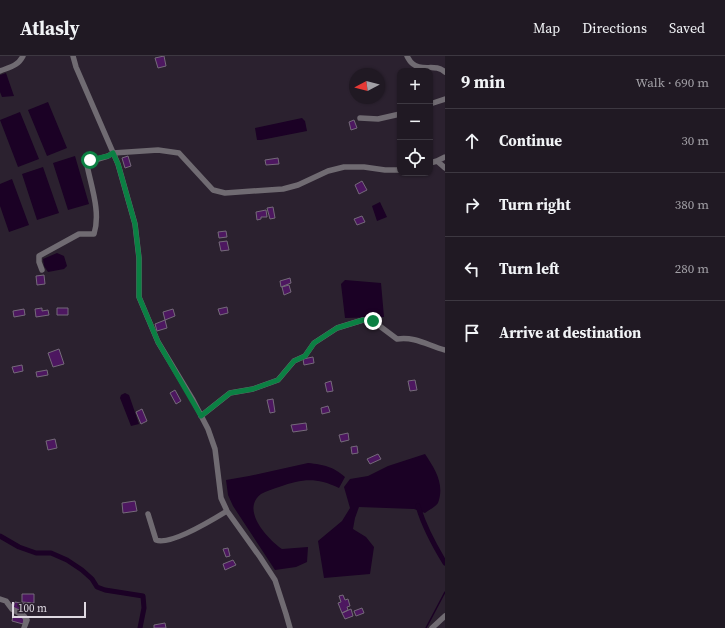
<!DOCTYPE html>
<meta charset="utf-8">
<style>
:root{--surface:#201923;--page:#28222b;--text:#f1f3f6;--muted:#a2a0a6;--line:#3d3841}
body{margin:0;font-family:"Source Serif 4",serif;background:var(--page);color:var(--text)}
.controls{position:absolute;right:12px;top:12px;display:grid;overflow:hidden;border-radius:8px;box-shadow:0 1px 3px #0004}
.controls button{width:36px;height:36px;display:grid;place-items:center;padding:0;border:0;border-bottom:1px solid var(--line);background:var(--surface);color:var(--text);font:20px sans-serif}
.compass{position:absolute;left:349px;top:12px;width:36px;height:36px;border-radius:50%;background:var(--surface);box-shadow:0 1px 3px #0004;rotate:263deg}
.scale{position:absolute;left:12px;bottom:10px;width:74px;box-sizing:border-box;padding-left:4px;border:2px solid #ded8e1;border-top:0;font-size:11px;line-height:14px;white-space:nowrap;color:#ded8e1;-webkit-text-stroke:3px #2b212f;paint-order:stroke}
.stop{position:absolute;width:12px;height:12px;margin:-9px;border:3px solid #0b8043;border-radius:50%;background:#fff}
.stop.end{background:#0b8043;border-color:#fff;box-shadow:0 1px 4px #0008}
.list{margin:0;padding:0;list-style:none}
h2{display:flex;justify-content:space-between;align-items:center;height:52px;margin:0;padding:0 16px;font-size:17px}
h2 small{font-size:13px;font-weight:400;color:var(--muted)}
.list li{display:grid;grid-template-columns:26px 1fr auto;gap:12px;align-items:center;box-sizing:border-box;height:64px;padding:0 16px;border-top:1px solid var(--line)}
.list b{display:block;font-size:15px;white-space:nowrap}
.list em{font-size:13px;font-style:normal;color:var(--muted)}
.icon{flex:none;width:22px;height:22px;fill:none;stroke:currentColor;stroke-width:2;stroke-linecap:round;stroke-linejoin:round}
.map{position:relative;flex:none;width:445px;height:572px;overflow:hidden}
header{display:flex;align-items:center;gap:24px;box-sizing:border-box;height:56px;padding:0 20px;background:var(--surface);border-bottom:1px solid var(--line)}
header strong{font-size:19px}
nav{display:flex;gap:22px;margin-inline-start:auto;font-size:14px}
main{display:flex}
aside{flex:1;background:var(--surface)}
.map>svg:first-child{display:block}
</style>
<header>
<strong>Atlasly</strong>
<nav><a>Map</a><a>Directions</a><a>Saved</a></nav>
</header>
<main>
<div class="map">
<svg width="445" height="572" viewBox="0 0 445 572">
<rect width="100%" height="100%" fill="#2b212f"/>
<path fill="#1b0125" d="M6 17 14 40 2 41 0 36V19Z
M48 46 67 92 47 100 28 54Z
M20 56 39 103 18 111 0 64Z
M302 62 305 65 307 75 261 84H257L255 72Z
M75 100 89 148 68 154 53 107Z
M43 111 59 157 37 164 22 118Z
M12 123 29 169 9 176 0 150V128Z
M380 146 387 161 377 165 372 150Z
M57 197 64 200 67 210 64 213 48 216 44 210 43 203Z
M345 224 381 227 384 261 345 262 341 228Z
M125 337 129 339 139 368 131 370 120 342 121 339Z
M425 398C435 413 445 428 438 447 435 451 429 454 425 457L414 453 359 451 355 462 353 473 366 481 374 491 370 518 324 522 318 485 342 465 350 452 344 431 350 423 368 420 388 410Z
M308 407C325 409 332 410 345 421L339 432C315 421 303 423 279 431 273 433 266 435 261 438 240 454 268 483 282 493L308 491 307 506 296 511 275 514 233 450 228 439 226 424 249 420Z"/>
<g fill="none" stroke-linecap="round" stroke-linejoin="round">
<path stroke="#1b0125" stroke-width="1.5" d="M426 572 445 536"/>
<path stroke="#1b0125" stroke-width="5" d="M418 450C424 471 434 489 445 507
M0 480 19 491 36 497H51L67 504 82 514 92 523 97 531 105 534 143 540 144 552 140 572"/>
</g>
<path fill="#4d1760" stroke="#756a7a" d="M164 0 166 10 158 12 155 2Z
M354 64 357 72 351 74 349 66Z
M128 100 131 110 125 112 122 102Z
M278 102 279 108 266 109 265 104Z
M362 125 367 134 359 138 355 129Z
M273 151 275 162 270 163 267 152Z
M266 154 267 161H261V163L257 164 256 156Z
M362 160 365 166 357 169 354 163Z
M226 175 227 181 219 182 218 176Z
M227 185 229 194 221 195 219 186Z
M44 219 45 228 37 229 36 220Z
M290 222 291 227 281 231 280 225Z
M289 229 291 236 284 239 282 231Z
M227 251 228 257 220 259 218 253Z
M42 252V255L48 254 49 259 36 261 35 253Z
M57 252H68V259H57Z
M24 253 25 259 14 261 13 255Z
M173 253 175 260 165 264 163 256Z
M165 264 167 272 157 275 155 268Z
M59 293 64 308 53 311 48 297Z
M313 301 314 307 304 309 303 303Z
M22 309 23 315 14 317 12 311Z
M47 314 48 319 37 321 36 316Z
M415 324 417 334 410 335 408 325Z
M331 325 333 335 327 336 325 327Z
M175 334 181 345 176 348 170 337Z
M273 343 275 356 270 357 267 344Z
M328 350 330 356 322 358 321 352Z
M142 353 147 365 141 368 136 356Z
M306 367 307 374 293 376 291 369Z
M348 377 349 384 341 386 339 379Z
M55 383 57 392 48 394 46 385Z
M357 390 358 397 352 398 351 391Z
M378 398 381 403 370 408 367 403Z
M135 445 137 455 123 457 122 447Z
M228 492 230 500 226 501 223 493Z
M233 504 236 509 225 514 223 508Z
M22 538H34V547L22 546Z
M343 539 345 544 348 543 350 550 347 551 348 554 342 557 338 547 341 546 339 540Z
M15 546 26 548 24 555 13 552Z
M362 552 364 557 356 560 354 555Z
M351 553 353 560 345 563 342 557Z
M13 560 24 562 23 568 12 565Z
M165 567 166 572H154V569Z"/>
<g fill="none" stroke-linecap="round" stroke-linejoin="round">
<path stroke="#706b72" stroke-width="5.5" d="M73 0 76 11 118 108 135 168 139 202V241L158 286 193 344 208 373 215 393 221 442 227 455 260 501 275 524 286 558 290 572
M407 0C408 2 410 6 413 8 422 16 436 7 445 16
M0 15C10 11 18 10 23 0
M430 48 445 43
M360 62 378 63 400 58
M437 105 445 101
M430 107 437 105 445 112
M42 214 39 206V200L79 178H94C101 156 91 130 87 109L88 106 108 100 113 97 158 94 179 97 213 134 225 137 283 133 298 129 328 115 344 111H364L385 114H400
M201 360 230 337 253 333 278 324 294 305 305 300 314 287 337 272 363 264 373 265 397 283C415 280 429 290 445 294
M148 458 156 484C170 490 214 463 227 455
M0 543 6 545 12 553 24 560 27 564 24 572
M432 572 445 560"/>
</g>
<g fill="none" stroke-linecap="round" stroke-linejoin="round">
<path stroke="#0b8043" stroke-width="5" d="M90 104 108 100 113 97 118 108 135 168 139 202V241L158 286 201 360 230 337 253 333 278 324 294 305 305 300 314 287 337 272 363 264 373 265"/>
</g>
</svg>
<div class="controls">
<button>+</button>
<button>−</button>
<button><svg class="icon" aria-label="locate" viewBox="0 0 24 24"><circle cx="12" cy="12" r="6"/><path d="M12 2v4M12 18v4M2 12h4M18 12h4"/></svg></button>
</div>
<svg class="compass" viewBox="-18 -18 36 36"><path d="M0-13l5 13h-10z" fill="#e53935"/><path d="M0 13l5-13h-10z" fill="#a2a0a6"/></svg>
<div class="scale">100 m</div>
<div class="stop" style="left:90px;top:104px"></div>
<div class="stop end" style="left:373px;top:265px"></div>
</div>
<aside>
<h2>9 min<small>Walk · 690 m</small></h2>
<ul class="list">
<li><svg class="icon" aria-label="ahead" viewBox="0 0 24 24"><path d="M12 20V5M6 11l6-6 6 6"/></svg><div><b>Continue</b></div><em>30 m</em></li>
<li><svg class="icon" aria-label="right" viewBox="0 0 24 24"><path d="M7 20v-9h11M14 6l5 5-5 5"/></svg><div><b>Turn right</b></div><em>380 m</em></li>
<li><svg class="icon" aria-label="left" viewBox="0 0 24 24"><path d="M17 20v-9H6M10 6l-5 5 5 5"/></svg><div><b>Turn left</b></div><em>280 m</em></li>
<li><svg class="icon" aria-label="arrive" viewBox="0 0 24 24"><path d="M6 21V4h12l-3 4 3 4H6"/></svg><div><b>Arrive at destination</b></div></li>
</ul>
</aside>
</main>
